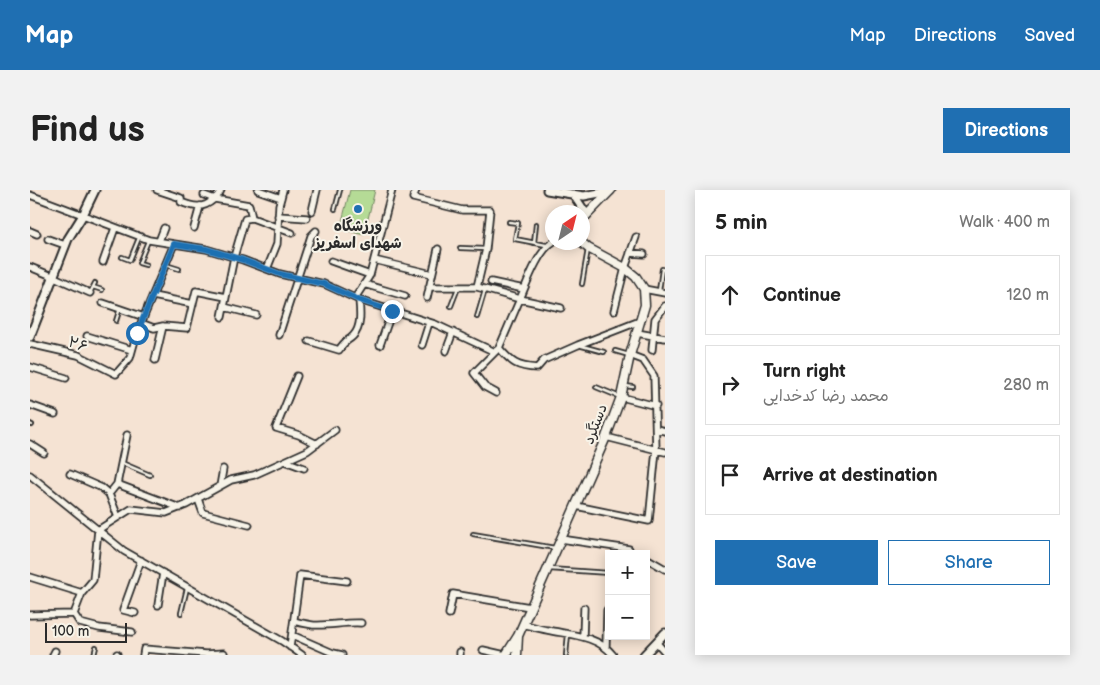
<!DOCTYPE html>
<meta charset="utf-8">
<style>
:root{--surface:#fff;--page:#f2f2f2;--text:#222;--muted:#767676;--line:#e0e0e0;--accent:#1f6fb2}
body{margin:0;font-family:"Balsamiq Sans","Playpen Sans Arabic",sans-serif;background:var(--page);color:var(--text)}
.controls{position:absolute;right:15px;bottom:15px;display:grid;overflow:hidden;border-radius:0px;box-shadow:0 2px 12px #0003}
.controls button{width:45px;height:45px;display:grid;place-items:center;padding:0;border:0;border-bottom:1px solid var(--line);background:var(--surface);color:var(--text);font:25px sans-serif}
.compass{position:absolute;left:515px;top:15px;width:45px;height:45px;border-radius:50%;background:var(--surface);box-shadow:0 2px 12px #0003;rotate:35deg}
.scale{position:absolute;left:15px;bottom:12px;width:82px;box-sizing:border-box;padding-left:5px;border:2px solid #2b2b2b;border-top:0;font-size:14px;line-height:18px;white-space:nowrap;color:#2b2b2b;-webkit-text-stroke:4px #f7f3e8;paint-order:stroke}
.stop{position:absolute;width:15px;height:15px;margin:-11px;border:4px solid #1f6fb2;border-radius:50%;background:#fff}
.stop.end{background:#1f6fb2;border-color:#fff;box-shadow:0 1px 5px #0008}
.list{margin:0;padding:0;list-style:none}
h2{display:flex;justify-content:space-between;align-items:center;height:65px;margin:0;padding:0 20px;font-size:21px}
h2 small{font-size:16px;font-weight:400;color:var(--muted)}
.list li{display:grid;grid-template-columns:32px 1fr auto;gap:15px;align-items:center;box-sizing:border-box;height:80px;margin:0 10px 10px;padding:0 10px;border:1px solid var(--line);border-radius:0px}
.list b{display:block;font-size:19px;white-space:nowrap}
.list p{margin:0;font-size:16px;white-space:nowrap;color:var(--muted)}
.list em{font-size:16px;font-style:normal;color:var(--muted)}
.actions{display:flex;gap:10px;padding:15px 20px}
.actions a{flex:1;padding:11px 0;border:1px solid var(--accent);border-radius:0px;text-align:center;font-size:18px;color:var(--accent)}
.actions .main{background:var(--accent);color:#fff}
.icon{flex:none;width:28px;height:28px;fill:none;stroke:currentColor;stroke-width:2;stroke-linecap:round;stroke-linejoin:round}
.map{position:relative;flex:none;width:635px;height:465px;overflow:hidden;border-radius:0px}
header{display:flex;align-items:center;gap:30px;box-sizing:border-box;height:70px;padding:0 25px;background:var(--accent);color:#fff}
header strong{font-size:24px}
nav{display:flex;gap:28px;margin-inline-start:auto;font-size:18px}
.intro{display:flex;align-items:center;justify-content:space-between;box-sizing:border-box;height:120px;padding:0 30px}
h1{margin:0;font-size:35px}
.button{padding:12px 22px;border-radius:0px;background:var(--accent);color:#fff;font-size:18px;font-weight:700}
main{display:flex;gap:30px;padding:0 30px}
aside{flex:1;background:var(--surface);border-radius:0px;box-shadow:0 2px 12px #0003}
.map>svg:first-child{display:block}
</style>
<header>
<strong>Map</strong>
<nav><a>Map</a><a>Directions</a><a>Saved</a></nav>
</header>
<div class="intro"><h1>Find us</h1><a class="button">Directions</a></div>
<main>
<div class="map">
<svg width="635" height="465" viewBox="0 0 635 465">
<rect width="100%" height="100%" fill="#f5e3d3"/>
<filter id="ink" filterUnits="userSpaceOnUse"><feTurbulence type="fractalNoise" baseFrequency=".02" numOctaves="2"/><feDisplacementMap in="SourceGraphic" scale="10" xChannelSelector="R" yChannelSelector="G"/><feConvolveMatrix kernelMatrix="1 2 1 2 8 2 1 2 1" color-interpolation-filters="sRGB"/></filter>
<g filter="url(#ink)">
<path fill="#b5db96" stroke="#708360" d="M320 0H345L334 45 310 39Z"/>
<g fill="none" stroke-linecap="round" stroke-linejoin="round">
<defs>
<path id="service" d="M305 19 310 0
M479 32 488 33 485 49 516 55
M504 53 506 34
M430 58 456 59
M92 67 100 70 109 48
M116 75 109 73 118 51
M136 75 149 79
M552 94 558 59
M63 97 72 100
M629 101 632 79 635 80
M60 103 65 93
M421 116 428 98
M447 127 455 100
M86 131 90 118
M552 156 574 162
M585 161 599 165
M595 196 603 197
M566 197 590 207
M0 234 2 235
M92 273 120 285
M443 344 525 358
M519 379 579 383
M151 423 157 398
M64 465 66 457
M536 465 538 444"/>
<path id="minor" d="M127 0 151 8V12C163 17 173 19 183 10 187 7 189 5 191 0
M228 0 251 8
M386 0 383 8 432 20H460L456 59 447 97 490 109C497 93 508 61 523 52
M0 5 119 50 176 59 213 70 250 84 294 94 329 110 405 134 465 162
M174 5 185 9 219 15 222 28
M282 21 287 0
M248 26 277 28
M164 38 170 16
M0 41 7 44
M18 49 35 55
M129 51 134 38
M600 63 614 64
M344 70 402 84
M301 71 340 85
M73 72 85 38
M0 77 22 86 60 103
M237 79 247 54 249 15 253 0
M461 92 494 99
M334 94 375 106
M399 97H447
M614 99 635 103
M123 106 163 114
M325 108 340 85 362 0
M397 108 408 59
M73 113 114 127
M194 117 226 125
M584 121 595 78 606 47
M192 127 204 67 215 29 222 28 262 43
M111 133 124 138 133 136 157 138 166 101 196 107
M607 143 635 148
M249 145 281 46 286 41
M57 146 102 160
M279 151 309 160C315 150 317 152 323 146 332 137 330 121 329 110
M0 154 48 165 86 184 100 168 107 143 144 54
M350 155 362 121
M392 155 399 133
M469 158C482 173 487 177 507 178L514 170 548 155 610 131
M622 160 625 129 635 116
M416 161 423 142
M125 170 133 136
M0 177 36 188
M267 186 246 238 269 245 287 254
M466 203 455 197 444 183 469 158 490 109 531 118
M591 207 626 216
M0 215 25 224
M626 239 635 241
M576 247 635 262
M0 254 14 263
M255 271 274 278
M40 284 72 298 79 304 88 327
M0 285 94 361 252 451 272 465
M87 294 150 318
M190 296 193 279
M79 304 87 294 97 245
M168 309 173 323 219 335
M546 316 619 331 626 260 624 186 613 170 600 165
M531 349 599 359
M616 368 635 379
M0 387 52 403 44 424 0 425
M52 403 63 390 68 340 101 319 136 323 156 315 201 290 224 285 277 261 305 240
M128 415 133 383
M105 423 93 420 111 370
M44 424 50 433 69 438 102 442
M419 424 423 404 500 417
M264 431C270 433 277 434 283 435 300 436 314 432 331 433
M493 434C501 436 509 439 517 440 540 445 567 445 583 465
M262 445 303 463 312 465
M553 447 554 418
M626 452 635 462
M576 456 577 420
M260 457 270 385 317 391
M453 460 475 465
M23 465 25 461
M86 465 87 464
M113 465 114 459 176 464 194 463
M430 465V462"/>
<path id="tertiary" d="M517 0 554 6 580 1
M543 4 557 25
M0 147 38 49 53 25 65 0
M614 465 635 443"/>
<path id="secondary" d="M552 30 581 0
M488 446 576 247 591 207 600 165 615 115 614 99 606 87 595 78 558 58 551 52
M476 465 488 446 487 465"/>
</defs>
<use href="#service" stroke="#2b2b2b" stroke-width="6"/>
<use href="#minor" stroke="#2b2b2b" stroke-width="9"/>
<use href="#tertiary" stroke="#2b2b2b" stroke-width="11"/>
<use href="#secondary" stroke="#2b2b2b" stroke-width="11"/>
<use href="#service" stroke="#f7f3e8" stroke-width="2.5"/>
<use href="#minor" stroke="#f7f3e8" stroke-width="5.5"/>
<use href="#tertiary" stroke="#f7f3e8" stroke-width="7"/>
<use href="#secondary" stroke="#f7f3e8" stroke-width="8"/>
</g>
</g>
<g fill="none" stroke-linecap="round" stroke-linejoin="round" filter="url(#ink)">
<path stroke="#1f6fb2" stroke-width="6" d="M107 143 144 54 176 59 213 70 250 84 294 94 329 110 362 121"/>
</g>
<circle fill="#1f6fb2" stroke="#f7f3e8" stroke-width="2" cx="328" cy="19" r="5"/>
<g text-anchor="middle" stroke-width="4" stroke-linejoin="round" paint-order="stroke">
<g font-size="15" font-weight="bold" fill="#2b2b2b" stroke="#f7f3e8">
<text x="328" y="41">ورزشگاه<tspan x="328" dy="17">شهدای اسفریز</tspan></text>
</g>
<g font-size="15" fill="#2b2b2b" stroke="#f7f3e8">
<text transform="translate(48 154) rotate(18)" y="5">۲۶</text>
<text transform="translate(565 234) rotate(-69)" y="5">دستگرد</text>
</g>
</g>
</svg>
<div class="controls">
<button>+</button>
<button>−</button>
</div>
<svg class="compass" viewBox="-18 -18 36 36"><path d="M0-13l5 13h-10z" fill="#e53935"/><path d="M0 13l5-13h-10z" fill="#767676"/></svg>
<div class="scale">100 m</div>
<div class="stop" style="left:107px;top:143px"></div>
<div class="stop end" style="left:362px;top:121px"></div>
</div>
<aside>
<h2>5 min<small>Walk · 400 m</small></h2>
<ul class="list">
<li><svg class="icon" aria-label="ahead" viewBox="0 0 24 24"><path d="M12 20V5M6 11l6-6 6 6"/></svg><div><b>Continue</b></div><em>120 m</em></li>
<li><svg class="icon" aria-label="right" viewBox="0 0 24 24"><path d="M7 20v-9h11M14 6l5 5-5 5"/></svg><div><b>Turn right</b><p>محمد رضا کدخدایی</p></div><em>280 m</em></li>
<li><svg class="icon" aria-label="arrive" viewBox="0 0 24 24"><path d="M6 21V4h12l-3 4 3 4H6"/></svg><div><b>Arrive at destination</b></div></li>
</ul>
<div class="actions"><a class="main">Save</a><a>Share</a></div>
</aside>
</main>
